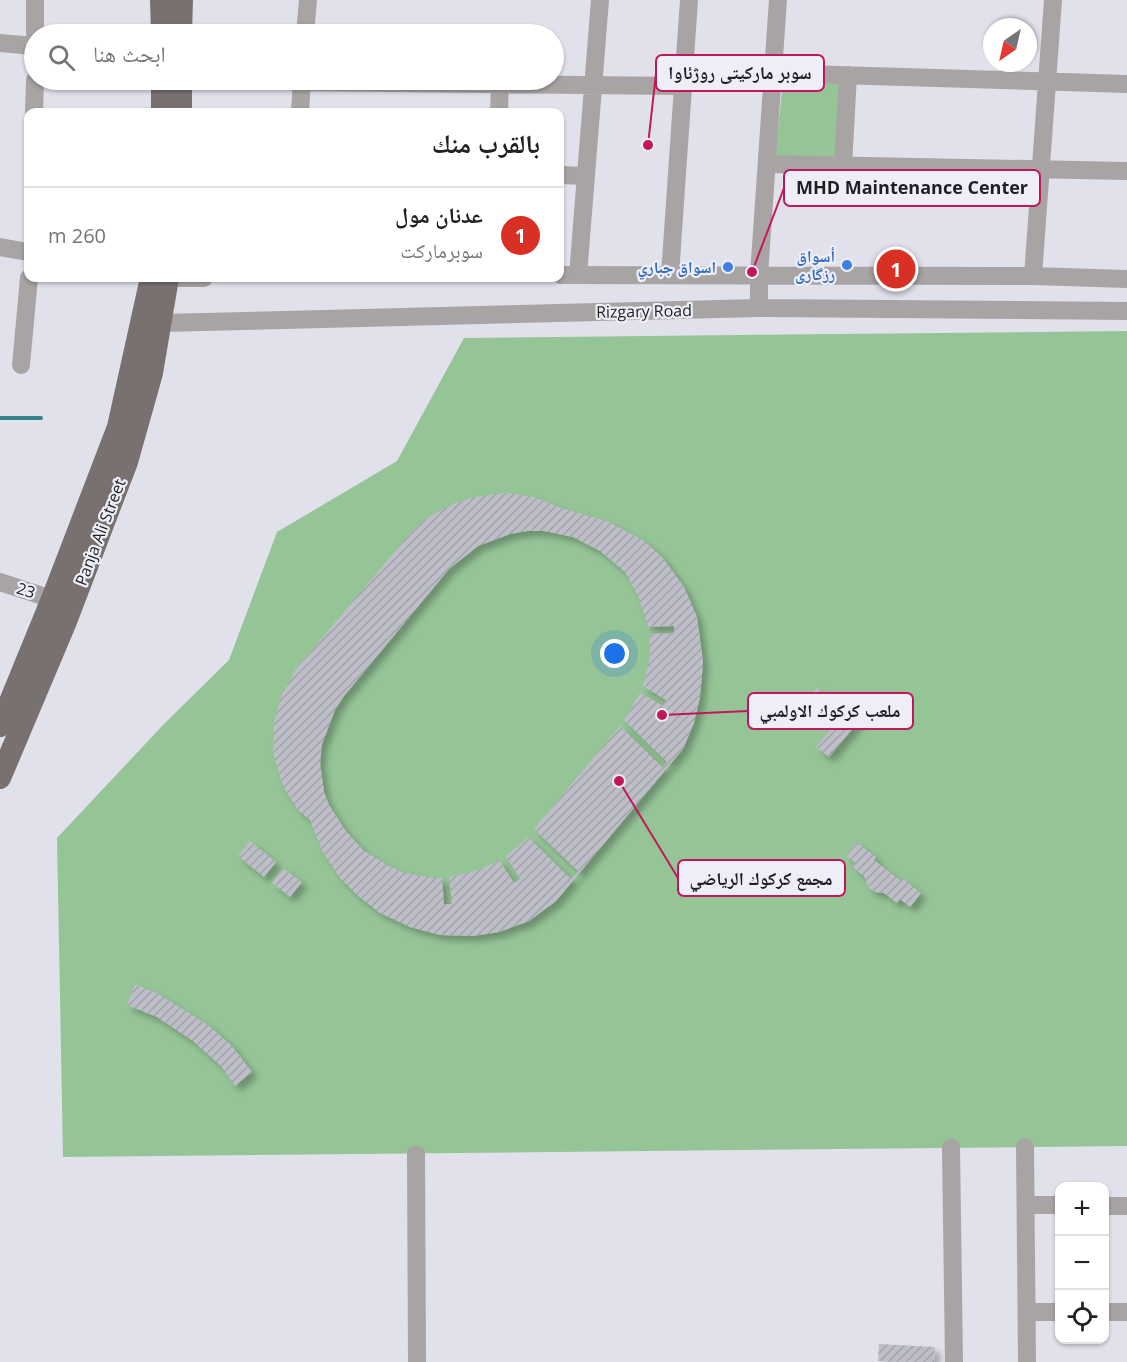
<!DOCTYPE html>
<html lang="ar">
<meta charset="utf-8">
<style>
:root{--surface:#fff;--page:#f2f2f2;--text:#202124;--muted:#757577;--line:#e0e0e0;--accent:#d93025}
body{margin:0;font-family:"Open Sans","Noto Naskh Arabic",sans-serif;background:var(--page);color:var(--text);direction:rtl}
.controls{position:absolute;right:18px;bottom:18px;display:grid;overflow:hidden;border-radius:12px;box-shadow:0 2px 4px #0004}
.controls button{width:54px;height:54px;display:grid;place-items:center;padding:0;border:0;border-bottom:2px solid var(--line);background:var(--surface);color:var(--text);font:30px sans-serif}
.compass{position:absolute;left:983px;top:18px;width:54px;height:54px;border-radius:50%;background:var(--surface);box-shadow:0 2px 4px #0004;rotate:214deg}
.you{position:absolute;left:615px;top:654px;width:21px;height:21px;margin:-15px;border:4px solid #fff;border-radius:50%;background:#1a73e8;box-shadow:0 0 0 9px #1a73e833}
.badge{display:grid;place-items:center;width:39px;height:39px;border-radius:50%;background:var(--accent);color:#fff;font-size:20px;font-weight:700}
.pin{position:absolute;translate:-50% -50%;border:3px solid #fff;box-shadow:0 2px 6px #0006}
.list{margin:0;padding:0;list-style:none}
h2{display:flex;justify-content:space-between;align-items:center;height:78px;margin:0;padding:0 24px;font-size:26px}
h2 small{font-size:20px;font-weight:400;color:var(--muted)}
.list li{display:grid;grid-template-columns:39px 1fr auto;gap:18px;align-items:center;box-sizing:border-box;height:96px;padding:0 24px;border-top:2px solid var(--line)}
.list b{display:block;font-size:22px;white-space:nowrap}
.list p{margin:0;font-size:20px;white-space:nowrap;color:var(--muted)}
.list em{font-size:20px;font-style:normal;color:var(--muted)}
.icon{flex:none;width:33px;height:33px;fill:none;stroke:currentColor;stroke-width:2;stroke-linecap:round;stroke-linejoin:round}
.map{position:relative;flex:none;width:1127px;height:1362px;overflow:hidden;direction:ltr}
.search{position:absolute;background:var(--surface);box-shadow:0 2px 4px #0004;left:24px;top:24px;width:540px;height:66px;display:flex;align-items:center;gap:15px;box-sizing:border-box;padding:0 21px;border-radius:33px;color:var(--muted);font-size:22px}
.panel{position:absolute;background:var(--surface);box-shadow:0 2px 4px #0004;left:24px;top:108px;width:540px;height:174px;border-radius:12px;direction:rtl}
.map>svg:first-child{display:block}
</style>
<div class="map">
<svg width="1127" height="1362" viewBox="0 0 1127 1362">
<defs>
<pattern id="building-hatch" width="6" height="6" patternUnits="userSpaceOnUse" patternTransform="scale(1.5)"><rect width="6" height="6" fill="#bdbec7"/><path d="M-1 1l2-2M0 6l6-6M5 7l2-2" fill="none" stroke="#a2a3ab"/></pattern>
<filter id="shadow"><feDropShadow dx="5.5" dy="5.5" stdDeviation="3" flood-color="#0004"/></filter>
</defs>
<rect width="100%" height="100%" fill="#e0e1eb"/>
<path fill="#95c497" d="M783 81 841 82 836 160 775 157Z
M1127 331V1146L63 1157 57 838 164 724 229 660 277 532 397 461 464 338Z"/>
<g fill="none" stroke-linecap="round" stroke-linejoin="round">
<path stroke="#32848a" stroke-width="4" d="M0 418H41"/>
</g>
<path fill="url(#building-hatch)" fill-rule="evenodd" filter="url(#shadow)" d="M507 493 534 497 564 509 607 521 644 541 663 558 684 587 697 617 703 662 700 697 694 723 683 749 556 901 529 921 499 932 473 936 440 935 410 927 380 913 357 895 340 878 322 851 310 820 298 810 284 788 273 754 274 722 281 697 296 669 412 531 427 518 455 503 475 497ZM527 531H544L573 537 600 551 625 572 639 598 648 627 674 626V633L649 634 650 657 643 686 666 700 663 706 640 693 624 720 667 762 662 767 620 726 534 829 578 871 571 879 528 837 506 856 520 879 514 883 499 860 479 870 449 877 452 904H444L442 878H435L404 873 389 866 364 851 345 830 329 805 324 792 320 763 322 744 335 710 344 696 449 569 478 546 510 534Z
M817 688 859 721 829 757 816 747 829 731 826 726 828 720 805 702Z
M250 841 276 862 264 877 238 856Z
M856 842 876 857 874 860 901 881 903 879 921 893 910 907 900 899 897 903 884 893 875 892 869 888 864 876 852 866 855 862 846 856Z
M283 868 302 882 290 897 272 883Z
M135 984 160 995 208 1025 231 1045 252 1072 235 1086 221 1066 193 1041 157 1017 127 1005Z
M879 1344 935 1347 934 1362 878 1361Z"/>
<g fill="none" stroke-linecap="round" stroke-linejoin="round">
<path stroke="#a9a4a4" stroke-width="18" d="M35 0V34
M305 34 308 0
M0 43 34 46
M773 73 1127 84
M302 82 683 86
M34 112 35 80
M300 112 302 80
M499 112 500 84
M767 164 1127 171
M843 166 848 75
M560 175 586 176
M0 247 28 252
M560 275 1033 276 1127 279
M578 275 600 0
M670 275 689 0
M1033 276 1053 0
M168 278H204
M759 308V275L778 0
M162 323 759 308 1127 311
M21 365 29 278
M0 582 52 599
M1025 1147 1027 1362
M951 1148 954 1362
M416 1154 417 1362
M1026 1205H1060
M1104 1206H1127
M1027 1312H1060
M1104 1312H1127"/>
<path stroke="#797070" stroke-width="22" d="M161 0 162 34
M181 34 182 0
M162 80V112
M181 112V80
M0 726 52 599 118 427 151 278
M0 778 65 624 127 462 152 373 168 278"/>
</g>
<g fill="#3f7fe0" stroke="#edeef8" stroke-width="2">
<circle cx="847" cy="265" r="6"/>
<circle cx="728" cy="267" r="6"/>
</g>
<g text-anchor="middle" stroke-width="4.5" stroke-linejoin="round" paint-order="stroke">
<g font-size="16" font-weight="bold" fill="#366cbe" stroke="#edeef8" text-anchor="end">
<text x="835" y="262">أسواق<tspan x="835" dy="18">رزگارى</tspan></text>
<text x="716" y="273">اسواق جباري</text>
</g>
<g font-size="16" fill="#1f1f23" stroke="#edeef8">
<text transform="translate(644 311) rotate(-1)" y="6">Rizgary Road</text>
<text transform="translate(100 532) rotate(-69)" y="6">Panja Ali Street</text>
<text transform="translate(26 590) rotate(18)" y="6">23</text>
</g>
</g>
<path fill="none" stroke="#c2185b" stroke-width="2" d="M648 145L656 73M752 272L784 188M662 715L748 711M619 781L678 878"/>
<g fill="#c2185b" stroke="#edeef8" stroke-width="2">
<circle cx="648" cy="145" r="6"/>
<circle cx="752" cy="272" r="6"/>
<circle cx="662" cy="715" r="6"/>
<circle cx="619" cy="781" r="6"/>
</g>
<g fill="#edeef8" stroke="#c2185b" stroke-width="2">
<rect x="656" y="55" width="168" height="36" rx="6"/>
<rect x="784" y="170" width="256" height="36" rx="6"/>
<rect x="748" y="693" width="165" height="36" rx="6"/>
<rect x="678" y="860" width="167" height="36" rx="6"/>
</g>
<g font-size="18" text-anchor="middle" font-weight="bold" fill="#1f1f23">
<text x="740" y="79">سوبر ماركيتى روژئاوا</text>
<text x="912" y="194">MHD Maintenance Center</text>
<text x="830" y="717">ملعب كركوك الاولمبي</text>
<text x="761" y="885">مجمع كركوك الرياضي</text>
</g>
</svg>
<div class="controls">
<button>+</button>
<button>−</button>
<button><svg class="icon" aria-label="locate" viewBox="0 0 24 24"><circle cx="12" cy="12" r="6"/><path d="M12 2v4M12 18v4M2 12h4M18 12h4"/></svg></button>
</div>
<svg class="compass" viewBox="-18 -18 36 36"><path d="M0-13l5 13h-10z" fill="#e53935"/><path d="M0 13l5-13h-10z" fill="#757577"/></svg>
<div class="you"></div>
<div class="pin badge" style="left:896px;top:269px">1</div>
<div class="search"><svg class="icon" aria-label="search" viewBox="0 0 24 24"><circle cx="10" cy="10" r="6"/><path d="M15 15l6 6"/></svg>ابحث هنا</div>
<section class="panel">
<h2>بالقرب منك<small></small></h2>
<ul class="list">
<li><span class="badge">1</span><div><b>عدنان مول</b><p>سوبرماركت</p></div><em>260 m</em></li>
</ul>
</section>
</div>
